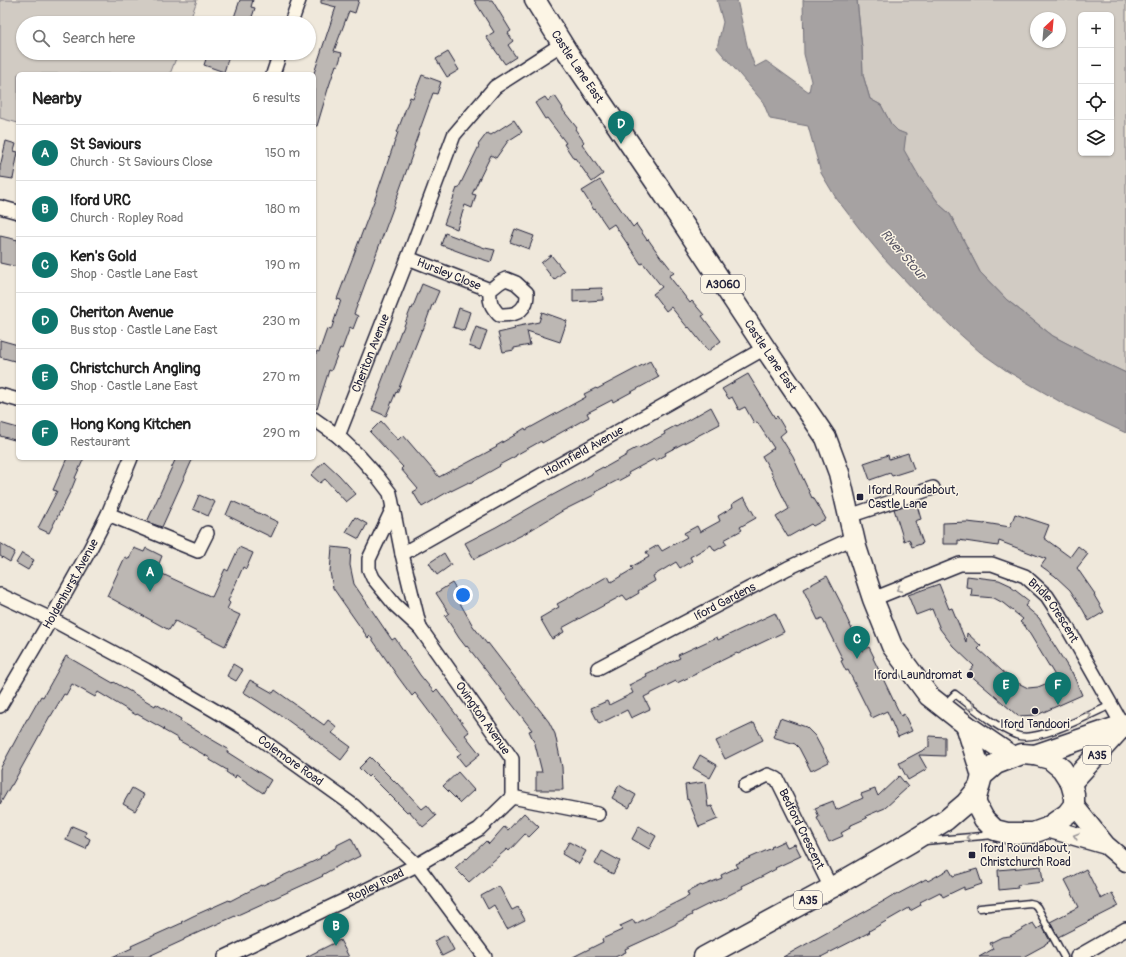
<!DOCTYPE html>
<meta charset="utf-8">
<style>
:root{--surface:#fff;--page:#f6f6f6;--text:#222;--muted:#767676;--line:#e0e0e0;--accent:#0f766e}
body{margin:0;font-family:Pangolin,sans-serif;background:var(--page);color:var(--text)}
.controls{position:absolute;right:12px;top:12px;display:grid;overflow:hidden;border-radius:6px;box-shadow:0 1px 3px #0004}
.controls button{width:36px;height:36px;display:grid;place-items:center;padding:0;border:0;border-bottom:1px solid var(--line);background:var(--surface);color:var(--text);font:20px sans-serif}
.compass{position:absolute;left:1030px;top:12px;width:36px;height:36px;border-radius:50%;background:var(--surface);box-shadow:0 1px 3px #0004;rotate:26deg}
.you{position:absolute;left:463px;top:595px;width:14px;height:14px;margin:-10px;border:3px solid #fff;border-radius:50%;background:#1a73e8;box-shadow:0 0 0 6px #1a73e833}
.badge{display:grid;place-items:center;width:26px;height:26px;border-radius:50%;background:var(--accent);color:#fff;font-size:13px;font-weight:700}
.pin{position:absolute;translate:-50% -33px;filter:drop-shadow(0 1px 2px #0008)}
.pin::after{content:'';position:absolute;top:21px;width:14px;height:12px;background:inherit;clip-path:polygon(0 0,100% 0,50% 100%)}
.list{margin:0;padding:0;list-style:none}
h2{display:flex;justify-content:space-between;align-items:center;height:52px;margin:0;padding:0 16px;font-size:17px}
h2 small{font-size:13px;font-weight:400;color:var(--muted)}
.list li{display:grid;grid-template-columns:26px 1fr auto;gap:12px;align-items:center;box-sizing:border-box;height:56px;padding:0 16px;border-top:1px solid var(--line)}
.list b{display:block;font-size:15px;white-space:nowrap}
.list p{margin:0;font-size:13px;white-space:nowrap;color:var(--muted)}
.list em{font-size:13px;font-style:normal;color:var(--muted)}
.icon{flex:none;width:22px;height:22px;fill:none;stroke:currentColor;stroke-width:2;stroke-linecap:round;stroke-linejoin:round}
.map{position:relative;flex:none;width:1126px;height:957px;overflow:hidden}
.search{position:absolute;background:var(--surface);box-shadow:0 1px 3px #0004;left:16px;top:16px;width:300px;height:44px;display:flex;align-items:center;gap:10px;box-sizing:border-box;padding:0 14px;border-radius:22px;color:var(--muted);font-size:15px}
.panel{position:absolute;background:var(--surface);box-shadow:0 1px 3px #0004;left:16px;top:72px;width:300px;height:388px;border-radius:6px}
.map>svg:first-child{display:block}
</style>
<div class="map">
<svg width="1126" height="957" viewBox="0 0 1126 957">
<rect width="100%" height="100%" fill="#efe8db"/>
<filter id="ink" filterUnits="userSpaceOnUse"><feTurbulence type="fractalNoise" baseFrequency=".025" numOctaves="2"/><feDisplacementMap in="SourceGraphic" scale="8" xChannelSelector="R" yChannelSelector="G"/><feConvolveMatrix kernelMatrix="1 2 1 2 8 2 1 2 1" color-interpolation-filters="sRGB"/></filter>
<g filter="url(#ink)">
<path fill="#d1cbc3" stroke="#7a767f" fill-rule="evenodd" d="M0 0H197L189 23H23V53H178L170 74H18V123L0 118Z
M857 0H1126V373L1103 362 1053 336 1007 300 980 272 950 214 941 206 920 178 903 150 905 134 898 131 891 124 881 105 870 99 863 75 862 48ZM1081 15H1111V153H1081ZM1036 18H1060V42H1036Z"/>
<path fill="#a6a2a2" stroke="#716f79" d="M717 0H737L747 45 755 67 766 61 809 92 811 81 804 54 803 0H857L862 48 863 75 870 99 881 105 891 124 898 131 906 134 904 150 920 178 941 206 950 214 980 272 1007 300 1053 336 1103 362 1126 373V433L1064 404 1007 371 980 352 954 329 917 293 882 256 859 228 836 198 821 173 808 126 770 119 763 102 717 48 723 22Z"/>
<path fill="#bcb7b3" stroke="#22223b" d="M240 0H253L251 7 255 8 250 23H232Z
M321 0H359L355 13 349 11 334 51 342 53 338 66 336 65 328 89 317 126H314V73L336 7 321 3Z
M474 0H492L511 31 508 33 513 41 508 45 516 57 505 64 486 37 494 32Z
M448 52 459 70 447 77 436 59Z
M208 53H220L229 56 224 72 204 65Z
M422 75 441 82 437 94 433 93 414 146 415 147 392 211 354 314 358 316 353 329 350 327 342 349 340 348 331 371 329 370 317 409 314 408V358L317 351 319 352 327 329 331 330 341 300 337 299 376 196 398 132H397L402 119 410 97 413 98Z
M555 96 563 108 562 109 577 128 575 129 584 142 582 144 603 174 592 182 575 158 574 159 564 144 566 143 547 118 545 119 535 103 545 97 548 101Z
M514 120 522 132 508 141 496 158 491 155 472 194 476 195 472 208 465 205 457 229 444 224 457 188 458 189 479 146 478 145 487 133 491 135Z
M6 141 16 144 14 151 18 152 13 179 0 177V167Z
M600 180 614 202 615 201 633 227 636 224 647 240 648 239 662 259H663L674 273 669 276 690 303 692 301 704 315 702 316 721 341 708 351 689 327 688 328 671 307 666 311 653 294 662 287 643 263 641 264 614 224 608 228 595 209 594 210 582 191Z
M515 229 534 236 529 249 510 242Z
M445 233 485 248 495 250 491 262 468 255 441 245Z
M0 236 18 240V267L0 263Z
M551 255 564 271 554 280 541 263Z
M422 284 439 291 433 305H432L423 330 422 329 397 393 396 392 386 416 372 410 381 387 380 386 401 331H402L411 308 412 309Z
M602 288 603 300 573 302V289Z
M459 308 470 312 464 331 453 327Z
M542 312 567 321 560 342 527 331 530 345 514 348V350L503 352 498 333 515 329 514 327 539 322Z
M476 327 487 331 480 350 469 346Z
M0 340 18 345V362L0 357Z
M650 361 659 377 613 402 612 400 587 413 589 417 542 443 541 441 516 455V456L499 465 500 466 470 483 469 482 451 491V490L422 507 413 492 418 489 401 469 403 467 370 432 381 421 398 440 403 435 439 477 454 469V470L497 447 496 446 515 435H514L525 428 526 430 586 397 584 394 596 388 597 389Z
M748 374 775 418 777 416 786 431 780 436 793 457 812 498 813 497 826 519 813 526 811 524 788 537 776 517 789 509 769 468 762 456 774 448 757 422 754 423 745 407 739 410 732 397 729 399 722 389Z
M711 407 720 424 665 453 666 455 655 461 654 459 628 473 629 475 618 481V480L595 492 596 494 564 510 524 534 474 559 465 543 496 527 538 503 592 474V473L603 467 604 468 627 455V453L638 447 639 448 665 434 664 432 675 426 676 427Z
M0 423 18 428V441L0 436Z
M908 453 914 469 892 476 890 473 870 480 864 463 888 455 889 459Z
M67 458H84L75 478H76L72 488 49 533 38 528 57 491 53 490Z
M176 458H193L162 527 147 522Z
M324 461 339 475 356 494 346 502 325 479 320 483 311 475Z
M199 495 215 502 208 516 193 509Z
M744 497 756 518 740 527 742 530 724 540 727 544 715 551 711 545 690 557 692 561 680 568 676 562 653 576 655 581 638 591 639 593 627 600 623 595 562 628 564 632 552 639 540 618 559 607 557 604 588 587H589L608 576 611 582 633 569 631 567 649 557 646 552 658 545 662 551 687 537 684 533 697 526 700 532 720 521 718 516 733 507 732 504Z
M232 501 278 522 271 537 226 515Z
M916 502 921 519 915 521 923 543 912 547 909 539 904 541 894 509Z
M1015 514 1049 525 1044 538 1070 557 1078 546 1088 554 1077 568 1095 594 1094 595 1104 612 1089 621 1083 610 1070 590 1055 576 1041 566 1046 559 999 541 998 546 958 540V544H943V523L967 522 985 524V523L1010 527Z
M355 517 367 524 359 539 346 532Z
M0 543 15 552 10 562 0 556Z
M239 547 253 553 246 569 243 567 228 601 230 603 227 609 240 615 225 646 175 621 169 630 107 596 125 557 129 559 134 548 144 552 146 548 162 556 156 571 212 597 225 569 228 571Z
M332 547 351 549 350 565 354 584 392 640 395 638 420 675 434 692 437 689 469 732 465 735 480 754 465 766 457 756 461 753 446 734 415 693 412 696 398 677 370 636 368 638 333 588 330 572Z
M22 553 34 560 28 570 16 563Z
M444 553 451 565 437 575 429 563Z
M827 576 843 607 842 608 862 651 869 647 874 657 873 658 901 716 904 714 912 731 898 737 887 711 872 718 848 670 846 671 841 661 843 660 822 618 818 620 803 589Z
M967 576 999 580 1012 586 1011 587 1029 601 1025 606 1039 618 1052 640H1051L1071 672H1072L1082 695 1037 715 1018 716 968 673 974 666 953 646 940 629 932 609 916 615 908 595 939 584 949 609 952 608 966 642 967 633 981 646 978 649 1012 680 1028 688 1038 687 1057 679 1025 626 1020 622 1023 619 1003 603 994 598 971 596 972 588 966 587Z
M452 583 459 594 456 596 473 626 487 644 488 643 549 722 555 734 562 767 563 790H536V772H542L535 744 529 731 532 730 481 664 467 646 466 647 459 638 445 616 449 613 436 593Z
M775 613 784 632 738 654 737 653 696 673V674L677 683 676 681 644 697 650 709 631 718 627 710 599 724 591 708 607 701 609 705 633 693 629 685 647 676 646 674 680 658 678 655 717 637 718 640Z
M66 656 113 683 114 682 155 706 156 704 181 719 180 721 228 749 227 752 271 780 263 793 236 775 235 778 226 772 227 770 210 760V758L178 740 179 739 163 730 164 729 137 714 136 715 98 692 95 697 72 684 66 695 64 694 51 716H50L12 785H11L0 804V769L27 719H28L41 696 43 697Z
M233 664 243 670 236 681 227 676Z
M250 680 273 693 275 690 324 725 328 720 337 727 332 733 351 747 341 760 301 729V730L279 714V715L258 701 243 692Z
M780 718 806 727 815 736 829 762 811 771 799 748 795 744 773 737Z
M754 723 763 740 725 759 716 741Z
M929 736 945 737V756L919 755 927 769 908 780 899 763 929 747Z
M700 755 717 765 710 778 693 768Z
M370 757 397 784 398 783 422 809 427 805 436 816 423 827 409 811 407 812 370 775 368 777 359 768Z
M458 772 474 790 460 803 443 786Z
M899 776 908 787 885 808 866 816 867 818 849 826 850 828 841 833 843 836 829 842 817 818 819 817 815 808 833 801 836 810 863 798 861 794 875 789 878 796Z
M705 782 708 807 712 806 718 819 699 827 688 799 687 800 685 785Z
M619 785 636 795 629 808 612 798Z
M132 788 144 795 135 811 123 804Z
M524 813 539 827 529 837 525 834 509 851 507 849 469 882 455 868 466 858 467 859 486 841 489 844 504 827 508 830Z
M72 826 86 832 85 836 90 839 86 849 66 840Z
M639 826 656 836 649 849 632 839Z
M351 838 360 856 346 863 345 862 322 875 323 876 242 913 206 929 184 939V940L147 957H112L132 948 131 946 182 923 181 922 193 916 229 900 230 901 261 885V886L321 858 320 857 337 847V845Z
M784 841 787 847 795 844 801 856 775 868 776 869 761 877 742 886 743 888 727 896V897L714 903 713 902 691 913 692 915 676 923V924L660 932V933L625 949 626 952 615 957H573L603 942 602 939 622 930 620 926 633 920 635 924 655 914V913L689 896 687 892 701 885 702 886 722 878 721 875 738 867 736 864 772 848 771 847Z
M569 842 586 851 579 864 562 854Z
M602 851 620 861 613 874 595 864Z
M1041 866 1043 882 1017 885 1018 888 999 890 998 870Z
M949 869 953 876 977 869 982 884 964 890V887L943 897 940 892 920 902 921 905 910 911 909 908 869 931 870 932 821 957H783L884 901H883L893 895 894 896 926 879 928 881Z
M1086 869 1101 899 1112 893 1119 906 1058 937 1050 922 1079 907 1065 880Z
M499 886 512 910 518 907 525 920 507 929 494 905 488 909 481 896Z
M1033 923 1037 929 1042 926 1050 941 1045 944V945L1023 957H979L993 949 990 943 1002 937 1010 936Z
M446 935 454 950 442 956 434 941Z
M340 940 349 957H306Z"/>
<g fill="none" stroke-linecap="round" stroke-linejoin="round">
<defs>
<path id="lane" d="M945 704 955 694C974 708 994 726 1016 735 1036 744 1091 714 1111 705
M925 841 994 835
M980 908 1030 903 1034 904 1037 907 1064 957"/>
<g id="street">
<path d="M291 23 299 0"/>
<path d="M273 74 280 53"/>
<path d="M0 207 18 212"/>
<path id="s1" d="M408 258 490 290C496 286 500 281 506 279L516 283 527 293C527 296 527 301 525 304 520 315 509 315 499 315 491 306 489 302 490 290"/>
<path d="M0 395 18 400"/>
<path id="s2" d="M338 436 408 258 454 135 495 87 562 44"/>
<path d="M393 508 369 559V569L373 578 395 605 420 628"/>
<path d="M108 514 198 551 207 533"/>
<path d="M849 516 933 488"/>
<path id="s3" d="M402 554 765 348"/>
<path id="s4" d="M0 595 51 619 146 670 248 730 354 806 417 865 485 957"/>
<path id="s5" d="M873 599 960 564H992L1025 576 1047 596 1066 625 1123 726"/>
<path id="s6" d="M598 668 788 568 853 538"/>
<path id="s7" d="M0 706 51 619 89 551 108 514 131 458"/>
<path id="s8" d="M745 786 768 775 777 779 831 888"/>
<path d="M512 797 598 814"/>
<path id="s9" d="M225 957 362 892 417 865 479 829 512 797V759L420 628 402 554 390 493 377 476 360 457 338 436 314 419"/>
<path d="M1077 957 1126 929"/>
</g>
<path id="secondary" d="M1074 805 1106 845 1126 862
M1047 828 1106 845"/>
<g id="primary">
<path id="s10" d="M535 0 566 50 665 196 765 348 826 438 839 473 856 547 873 599 892 646 929 696 966 725 1013 757"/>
<path d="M966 725 982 776"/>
<path d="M1022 754 1035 755 1050 759 1062 769 1071 783 1074 794V805L1067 814 1047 828 1033 833H1007L995 830 984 819 976 804V798L982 776 996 764Z"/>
<path d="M1035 755 1126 724"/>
<path d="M1071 783 1122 727"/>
<path d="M704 957 831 888 911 842 946 820 966 803 979 787"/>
</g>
</defs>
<use href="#lane" stroke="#22223b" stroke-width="9"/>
<use href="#street" stroke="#22223b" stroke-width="16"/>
<use href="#secondary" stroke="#22223b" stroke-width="21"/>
<use href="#primary" stroke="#22223b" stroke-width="23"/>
<use href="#lane" stroke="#fcf5e5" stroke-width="6"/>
<use href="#street" stroke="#fcf5e5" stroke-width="13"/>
<use href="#secondary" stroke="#fcf5e5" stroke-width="18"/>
<use href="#primary" stroke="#fcf5e5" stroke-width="20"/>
</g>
<defs><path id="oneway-chevron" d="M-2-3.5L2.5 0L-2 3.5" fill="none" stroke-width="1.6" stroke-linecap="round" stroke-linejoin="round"/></defs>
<g stroke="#9a9698">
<use href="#oneway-chevron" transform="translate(899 589) rotate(158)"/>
<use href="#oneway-chevron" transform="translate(972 707) rotate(37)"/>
<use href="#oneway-chevron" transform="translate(1089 715) rotate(-24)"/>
<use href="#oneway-chevron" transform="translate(1076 836) rotate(-163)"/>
<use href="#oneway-chevron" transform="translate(969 837) rotate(175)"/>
</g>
</g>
<g fill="#22223b" stroke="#fcf5e5" stroke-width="1.5">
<rect x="856" y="493" width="8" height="8" rx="2"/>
<circle cx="970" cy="675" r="4"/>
<circle cx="1035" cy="711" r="4"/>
<rect x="968" y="851" width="8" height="8" rx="2"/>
</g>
<g text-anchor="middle" stroke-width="3" stroke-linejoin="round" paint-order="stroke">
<g fill="#fcf5e5" stroke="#63616e" stroke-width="1">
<rect x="701" y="275" width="44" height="18" rx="3"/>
<rect x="1083" y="746" width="28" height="18" rx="3"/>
<rect x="794" y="891" width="28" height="18" rx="3"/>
</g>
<g font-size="11" font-weight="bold" fill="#22223b">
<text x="723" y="288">A3060</text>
<text x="1097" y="759">A35</text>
<text x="808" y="904">A35</text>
</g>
<g font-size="12" fill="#22223b" stroke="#fcf5e5">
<text dy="4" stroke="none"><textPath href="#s10" startOffset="79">Castle Lane East</textPath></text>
<text dy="4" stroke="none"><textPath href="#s1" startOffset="44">Hursley Close</textPath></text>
<text dy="4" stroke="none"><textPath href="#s2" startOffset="89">Cheriton Avenue</textPath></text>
<text dy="4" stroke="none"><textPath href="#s10" startOffset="427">Castle Lane East</textPath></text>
<text dy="4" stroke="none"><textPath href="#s3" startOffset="209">Holmfield Avenue</textPath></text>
<text dy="4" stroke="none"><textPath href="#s7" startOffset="141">Holdenhurst Avenue</textPath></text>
<text dy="4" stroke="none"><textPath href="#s6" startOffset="143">Iford Gardens</textPath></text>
<text dy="4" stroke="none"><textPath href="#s5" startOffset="206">Bridle Crescent</textPath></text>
<text transform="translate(483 718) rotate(55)" y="4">Ovington Avenue</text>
<text dy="4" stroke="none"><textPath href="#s4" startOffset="335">Colemore Road</textPath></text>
<text dy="4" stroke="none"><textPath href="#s8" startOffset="91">Bedford Crescent</textPath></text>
<text dy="4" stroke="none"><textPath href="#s9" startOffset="167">Ropley Road</textPath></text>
</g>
<g font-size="12" fill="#22223b" stroke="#fcf5e5" text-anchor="start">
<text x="868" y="494">Iford Roundabout,<tspan x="868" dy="14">Castle Lane</tspan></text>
<text x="962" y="679" text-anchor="end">Iford Laundromat</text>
<text x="1035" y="728" text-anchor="middle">Iford Tandoori</text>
<text x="980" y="852">Iford Roundabout,<tspan x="980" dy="14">Christchurch Road</tspan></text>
</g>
<g font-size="13" font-style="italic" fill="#575564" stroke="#fcf5e5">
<text transform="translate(904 254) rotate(49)" y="5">River Stour</text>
</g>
</g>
</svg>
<div class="controls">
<button>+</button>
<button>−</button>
<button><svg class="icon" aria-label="locate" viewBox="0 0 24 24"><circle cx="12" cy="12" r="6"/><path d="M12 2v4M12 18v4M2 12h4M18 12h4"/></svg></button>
<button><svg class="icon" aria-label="layers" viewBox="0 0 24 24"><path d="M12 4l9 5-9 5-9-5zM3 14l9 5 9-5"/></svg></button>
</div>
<svg class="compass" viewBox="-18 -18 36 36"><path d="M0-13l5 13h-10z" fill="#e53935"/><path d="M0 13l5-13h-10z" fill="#767676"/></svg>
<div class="you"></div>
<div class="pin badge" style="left:150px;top:592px">A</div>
<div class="pin badge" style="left:336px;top:946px">B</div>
<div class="pin badge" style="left:857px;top:659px">C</div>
<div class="pin badge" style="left:621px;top:144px">D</div>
<div class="pin badge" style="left:1006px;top:705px">E</div>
<div class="pin badge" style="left:1058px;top:705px">F</div>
<div class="search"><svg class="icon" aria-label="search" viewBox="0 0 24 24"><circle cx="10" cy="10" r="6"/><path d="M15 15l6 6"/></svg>Search here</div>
<section class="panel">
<h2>Nearby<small>6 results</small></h2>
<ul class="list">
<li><span class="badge">A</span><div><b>St Saviours</b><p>Church · St Saviours Close</p></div><em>150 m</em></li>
<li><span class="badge">B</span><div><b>Iford URC</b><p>Church · Ropley Road</p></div><em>180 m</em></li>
<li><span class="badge">C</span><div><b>Ken's Gold</b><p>Shop · Castle Lane East</p></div><em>190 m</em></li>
<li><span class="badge">D</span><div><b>Cheriton Avenue</b><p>Bus stop · Castle Lane East</p></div><em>230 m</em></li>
<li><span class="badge">E</span><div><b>Christchurch Angling</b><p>Shop · Castle Lane East</p></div><em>270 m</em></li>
<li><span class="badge">F</span><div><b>Hong Kong Kitchen</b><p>Restaurant</p></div><em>290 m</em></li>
</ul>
</section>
</div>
